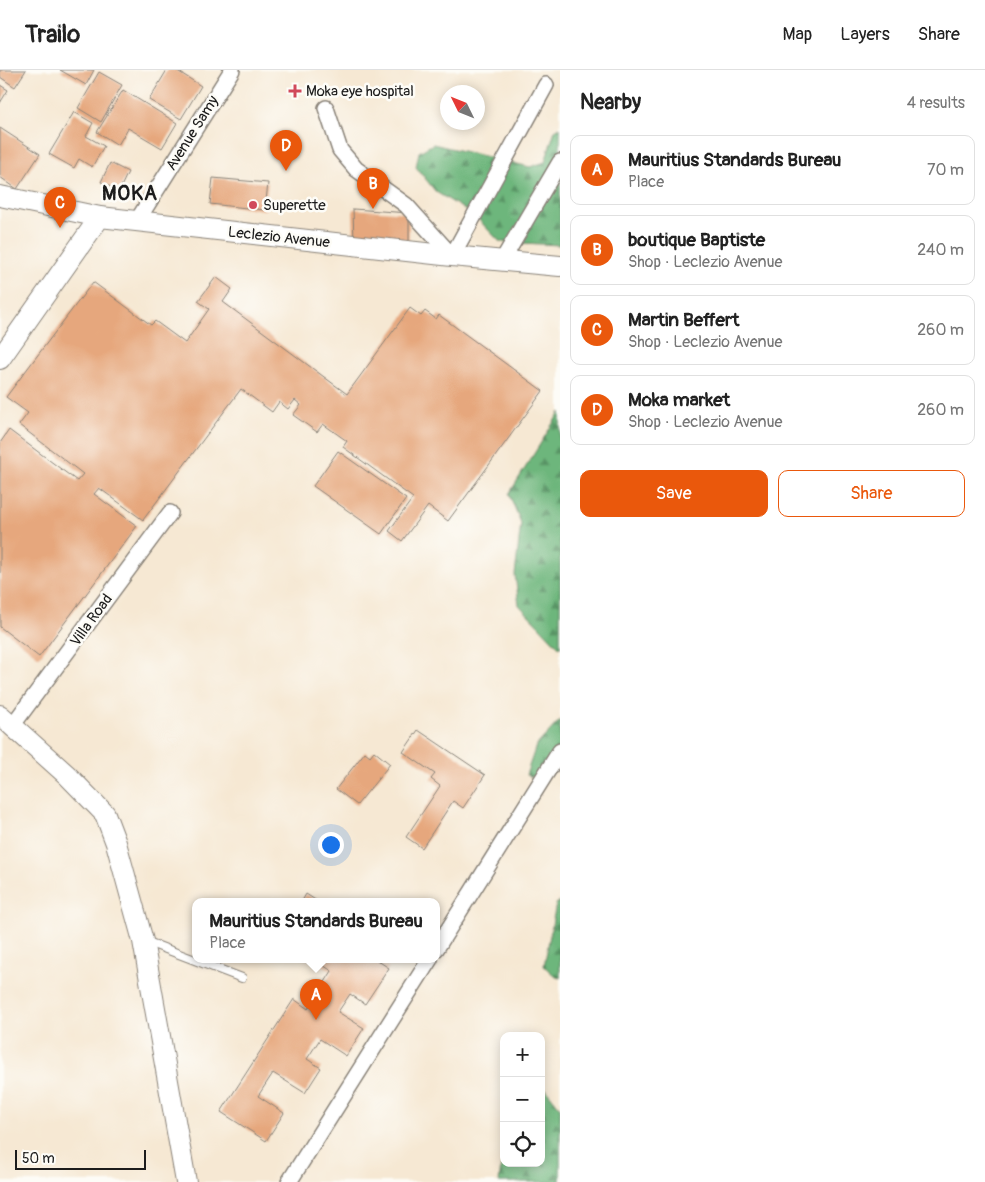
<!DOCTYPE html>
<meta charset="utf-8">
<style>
:root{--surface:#fff;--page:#f6f6f6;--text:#222;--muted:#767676;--line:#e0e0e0;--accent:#ea580c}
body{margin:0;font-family:Pangolin,sans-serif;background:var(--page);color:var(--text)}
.controls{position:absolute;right:15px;bottom:15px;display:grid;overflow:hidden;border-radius:10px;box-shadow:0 2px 12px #0003}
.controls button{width:45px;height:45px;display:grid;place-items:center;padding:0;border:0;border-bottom:1px solid var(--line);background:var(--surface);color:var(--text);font:25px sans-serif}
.compass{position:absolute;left:440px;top:15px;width:45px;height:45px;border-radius:50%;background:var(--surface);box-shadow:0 2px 12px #0003;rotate:313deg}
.scale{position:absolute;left:15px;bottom:12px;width:131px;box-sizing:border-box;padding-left:5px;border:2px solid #1c1c1c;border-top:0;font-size:14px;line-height:18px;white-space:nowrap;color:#1c1c1c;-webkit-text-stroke:4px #fdfcf7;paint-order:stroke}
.you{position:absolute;left:330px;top:774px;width:18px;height:18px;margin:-12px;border:4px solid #fff;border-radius:50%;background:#1a73e8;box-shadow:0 0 0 8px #1a73e833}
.badge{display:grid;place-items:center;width:32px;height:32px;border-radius:50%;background:var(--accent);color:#fff;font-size:16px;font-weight:700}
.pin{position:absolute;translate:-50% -41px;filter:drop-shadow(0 1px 2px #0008)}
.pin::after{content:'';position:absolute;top:26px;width:18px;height:15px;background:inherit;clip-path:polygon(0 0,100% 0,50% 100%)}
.popup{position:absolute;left:192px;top:828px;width:248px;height:65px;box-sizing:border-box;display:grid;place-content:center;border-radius:10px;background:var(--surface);filter:drop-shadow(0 1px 4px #0005);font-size:16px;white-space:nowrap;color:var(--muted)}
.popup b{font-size:19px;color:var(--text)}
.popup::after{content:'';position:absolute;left:50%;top:100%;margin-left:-10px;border:10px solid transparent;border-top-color:var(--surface)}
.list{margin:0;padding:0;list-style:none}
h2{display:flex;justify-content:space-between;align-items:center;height:65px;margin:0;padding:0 20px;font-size:21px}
h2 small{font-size:16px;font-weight:400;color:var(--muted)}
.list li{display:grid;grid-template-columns:32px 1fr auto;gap:15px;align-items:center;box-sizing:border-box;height:70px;margin:0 10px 10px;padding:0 10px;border:1px solid var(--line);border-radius:10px}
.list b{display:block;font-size:19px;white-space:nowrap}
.list p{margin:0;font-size:16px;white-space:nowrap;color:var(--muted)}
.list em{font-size:16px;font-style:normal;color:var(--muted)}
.actions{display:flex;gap:10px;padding:15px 20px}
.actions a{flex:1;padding:11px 0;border:1px solid var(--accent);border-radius:10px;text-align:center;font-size:18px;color:var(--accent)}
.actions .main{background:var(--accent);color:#fff}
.icon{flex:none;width:28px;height:28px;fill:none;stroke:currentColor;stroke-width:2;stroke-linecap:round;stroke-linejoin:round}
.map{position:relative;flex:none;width:560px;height:1112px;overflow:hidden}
header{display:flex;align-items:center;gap:30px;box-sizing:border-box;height:70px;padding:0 25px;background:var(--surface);border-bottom:1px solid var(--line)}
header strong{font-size:24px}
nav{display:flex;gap:28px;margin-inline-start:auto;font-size:18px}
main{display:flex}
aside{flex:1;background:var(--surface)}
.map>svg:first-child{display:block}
</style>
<header>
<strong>Trailo</strong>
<nav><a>Map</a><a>Layers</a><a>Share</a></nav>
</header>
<main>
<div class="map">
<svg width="560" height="1112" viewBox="0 0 560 1112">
<defs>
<pattern id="forest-firs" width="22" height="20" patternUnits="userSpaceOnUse" patternTransform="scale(1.25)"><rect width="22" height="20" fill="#6db67c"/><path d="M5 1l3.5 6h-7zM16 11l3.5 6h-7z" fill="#599365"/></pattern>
</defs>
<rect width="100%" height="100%" fill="#fdfcf7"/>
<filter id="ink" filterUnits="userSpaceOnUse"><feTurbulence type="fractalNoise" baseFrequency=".02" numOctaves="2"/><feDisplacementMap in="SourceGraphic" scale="10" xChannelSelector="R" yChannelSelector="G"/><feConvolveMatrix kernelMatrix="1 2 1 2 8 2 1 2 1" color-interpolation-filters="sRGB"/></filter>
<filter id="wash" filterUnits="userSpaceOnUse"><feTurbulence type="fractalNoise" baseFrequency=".0096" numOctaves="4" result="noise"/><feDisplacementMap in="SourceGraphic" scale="20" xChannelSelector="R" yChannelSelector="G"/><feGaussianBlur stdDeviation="1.12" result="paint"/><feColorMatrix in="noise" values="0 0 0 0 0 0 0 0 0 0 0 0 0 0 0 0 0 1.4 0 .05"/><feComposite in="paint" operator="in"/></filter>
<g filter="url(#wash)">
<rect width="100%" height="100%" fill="#f6e8d3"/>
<path fill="url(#forest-firs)" stroke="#44694c" d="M560 57V175L500 172 475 146 436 122 416 97 419 82 433 74 530 97 545 92 555 60Z
M560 342V578L519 535 515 505 521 453 509 424Z
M560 650V698L541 710 526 705 536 676Z
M560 831V908L556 907 544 896 556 834Z
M541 1013 560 1037V1112H499L504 1072V1093H541Z"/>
<g id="blocks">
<path fill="#e6a77d" d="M0 0H26L15 17 0 7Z
M60 0H94L86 15Z
M167 0H176L201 16 181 49 149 30Z
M99 2 122 15 101 52 78 38Z
M0 15 8 20 0 33Z
M123 20 177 53 162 78 128 58 118 75 97 62Z
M74 42 93 53 86 66 104 76 92 97 79 89 74 98 49 84Z
M0 58 40 84 17 119 0 107Z
M110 93 128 102 119 121 101 112Z
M213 108 268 113 265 140 210 134Z
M353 139 409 143V178L354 172Z
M216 207 232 219 223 232 347 324 410 238 421 246 425 241 436 249 439 245 543 321 448 451 428 436 402 471 389 461 413 428 343 377 347 371 323 354 317 362 293 345 301 335 295 330 288 339 279 332 272 342 241 319 143 450 99 418 94 424 137 456 39 587 0 557V373L9 360 77 411 83 404 19 355 28 343 6 327 93 212 151 255 155 251 185 273 209 239 198 231Z
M338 381 406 429 381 464 313 416Z
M418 660 485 705 463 738 453 731 422 778 406 767 440 716 431 709 435 704 403 682Z
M374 681 390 694 357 735 336 719 365 682 370 686Z
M306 824 317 831H302Z
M313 889H375L389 898 365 934 350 924 338 942 364 958 346 986 320 969 307 989 321 998 305 1023 273 1003 258 1026 284 1043 266 1071 221 1042 294 929 308 939 332 901Z"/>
</g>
</g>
<g filter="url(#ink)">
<use href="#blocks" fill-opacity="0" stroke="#898278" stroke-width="1"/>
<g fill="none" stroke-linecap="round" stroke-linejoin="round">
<defs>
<path id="lane" d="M145 871 242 908"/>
<path id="street" d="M326 38 340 80 356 99 406 135 452 186 546 15
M137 151 232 0
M502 191 560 92
M12 656 170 443
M436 879 560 681
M289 1112 430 889"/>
<path id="secondary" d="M0 126 100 147 452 186 560 196
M0 289 100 147
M0 645 67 705 105 744 116 773 143 871 186 1112"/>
</defs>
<use href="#lane" stroke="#898278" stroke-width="10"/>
<use href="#street" stroke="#898278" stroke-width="18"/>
<use href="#secondary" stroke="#898278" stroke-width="22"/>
<use href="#lane" stroke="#fff" stroke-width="8"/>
<use href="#street" stroke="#fff" stroke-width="15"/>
<use href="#secondary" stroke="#fff" stroke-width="20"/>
</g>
</g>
<g fill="#d1495b" stroke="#fdfcf7" stroke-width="2">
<path d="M292.5 13.5h5v5h5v5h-5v5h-5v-5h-5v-5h5z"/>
<circle cx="253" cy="135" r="5"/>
</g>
<g text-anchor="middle" stroke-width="5" stroke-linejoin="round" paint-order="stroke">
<g font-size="15" fill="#1c1c1c" stroke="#fdfcf7" text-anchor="start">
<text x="306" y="26">Moka eye hospital</text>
<text x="263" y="140">Superette</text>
</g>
<g font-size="15" fill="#1c1c1c" stroke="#fdfcf7">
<text transform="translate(192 63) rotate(-58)" y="5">Avenue Samy</text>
<text transform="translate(279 167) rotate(6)" y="5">Leclezio Avenue</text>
<text transform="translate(91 550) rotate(-54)" y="5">Villa Road</text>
</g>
<g font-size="20" font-weight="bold" letter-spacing="1" fill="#1c1c1c" stroke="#fdfcf7">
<text x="130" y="130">MOKA</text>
</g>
</g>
</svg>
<div class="controls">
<button>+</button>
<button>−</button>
<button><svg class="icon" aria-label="locate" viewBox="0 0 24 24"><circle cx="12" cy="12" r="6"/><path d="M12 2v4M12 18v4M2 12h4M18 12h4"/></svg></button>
</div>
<svg class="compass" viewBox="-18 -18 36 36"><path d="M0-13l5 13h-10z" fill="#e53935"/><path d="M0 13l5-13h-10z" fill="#767676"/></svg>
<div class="scale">50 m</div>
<div class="you"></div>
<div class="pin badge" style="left:316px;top:950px">A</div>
<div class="popup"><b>Mauritius Standards Bureau</b>Place</div>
<div class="pin badge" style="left:373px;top:139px">B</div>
<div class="pin badge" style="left:60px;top:158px">C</div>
<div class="pin badge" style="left:286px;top:101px">D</div>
</div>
<aside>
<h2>Nearby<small>4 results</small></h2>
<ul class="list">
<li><span class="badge">A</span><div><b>Mauritius Standards Bureau</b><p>Place</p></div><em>70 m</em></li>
<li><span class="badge">B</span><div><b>boutique Baptiste</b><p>Shop · Leclezio Avenue</p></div><em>240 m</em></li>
<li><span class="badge">C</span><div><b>Martin Beffert</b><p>Shop · Leclezio Avenue</p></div><em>260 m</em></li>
<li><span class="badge">D</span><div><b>Moka market</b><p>Shop · Leclezio Avenue</p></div><em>260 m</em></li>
</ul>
<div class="actions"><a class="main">Save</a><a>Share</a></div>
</aside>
</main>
